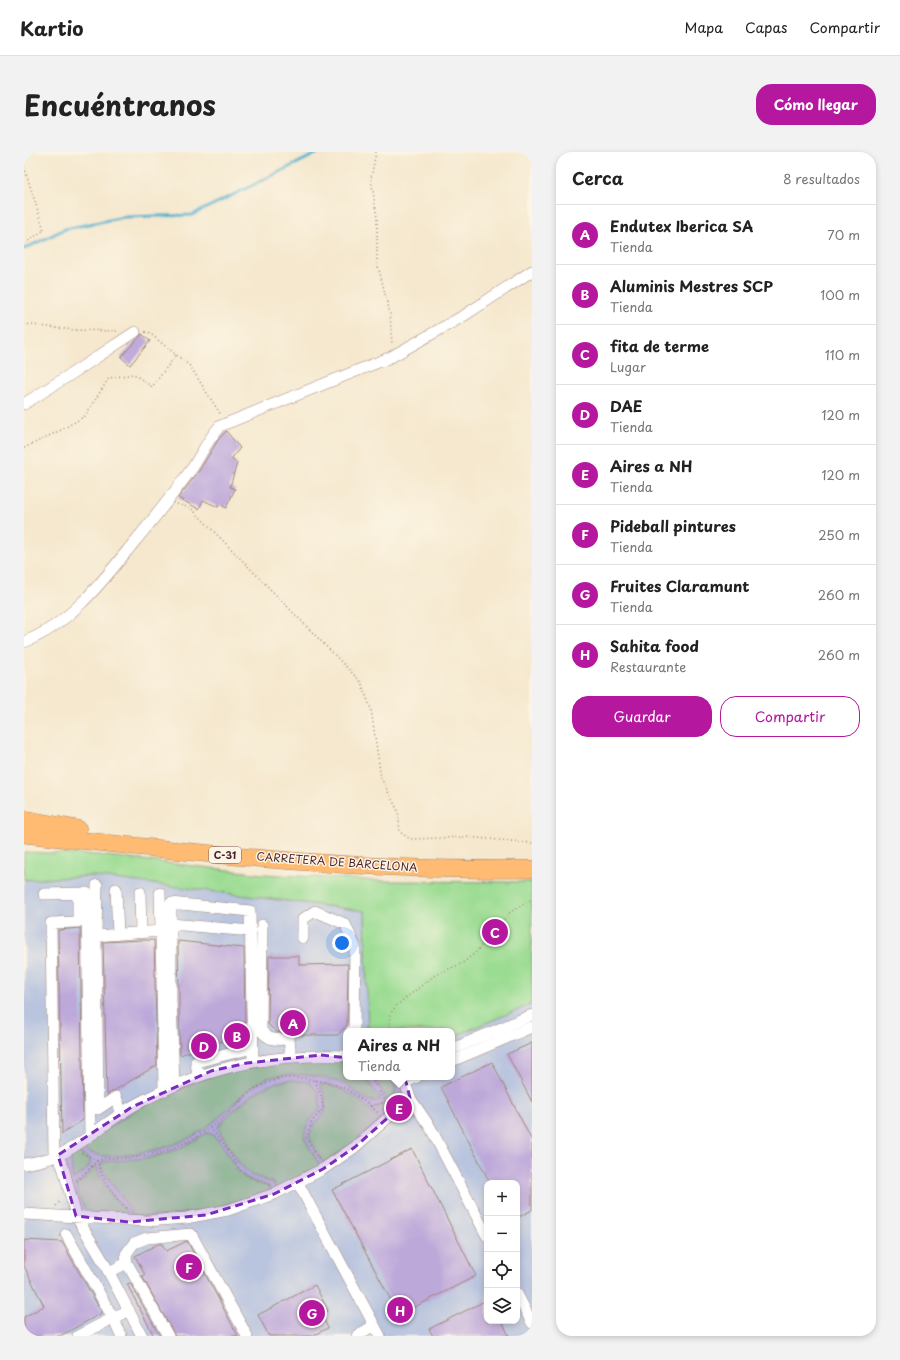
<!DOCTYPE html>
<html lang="es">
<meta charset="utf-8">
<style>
:root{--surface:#fff;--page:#f2f2f2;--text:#222;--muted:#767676;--line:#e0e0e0;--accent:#b5179e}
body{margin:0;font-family:"Playpen Sans",sans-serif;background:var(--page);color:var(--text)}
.controls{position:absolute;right:12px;bottom:12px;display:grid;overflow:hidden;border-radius:8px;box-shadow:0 2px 6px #0003}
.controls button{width:36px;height:36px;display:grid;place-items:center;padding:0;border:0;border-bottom:1px solid var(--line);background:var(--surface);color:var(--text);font:20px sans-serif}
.you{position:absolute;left:318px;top:791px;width:14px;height:14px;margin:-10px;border:3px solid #fff;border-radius:50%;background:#1a73e8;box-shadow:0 0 0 6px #1a73e833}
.badge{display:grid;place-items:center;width:26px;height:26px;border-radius:50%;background:var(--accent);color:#fff;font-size:13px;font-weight:700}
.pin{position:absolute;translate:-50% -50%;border:2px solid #fff;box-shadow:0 1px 4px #0006}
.popup{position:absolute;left:319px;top:876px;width:112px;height:52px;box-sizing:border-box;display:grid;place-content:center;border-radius:8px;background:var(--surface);filter:drop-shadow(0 1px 3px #0005);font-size:13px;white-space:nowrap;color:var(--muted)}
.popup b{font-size:15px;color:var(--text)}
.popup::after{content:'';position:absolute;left:50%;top:100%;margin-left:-8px;border:8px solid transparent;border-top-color:var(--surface)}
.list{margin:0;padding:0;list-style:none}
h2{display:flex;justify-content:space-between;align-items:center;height:52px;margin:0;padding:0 16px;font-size:17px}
h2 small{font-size:13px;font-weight:400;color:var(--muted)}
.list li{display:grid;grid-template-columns:26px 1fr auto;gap:12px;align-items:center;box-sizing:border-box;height:60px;padding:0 16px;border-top:1px solid var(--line)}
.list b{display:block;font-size:15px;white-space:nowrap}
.list p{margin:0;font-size:13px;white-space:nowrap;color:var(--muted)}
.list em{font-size:13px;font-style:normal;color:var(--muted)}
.actions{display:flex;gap:8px;padding:12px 16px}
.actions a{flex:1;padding:9px 0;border:1px solid var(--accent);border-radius:16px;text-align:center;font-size:14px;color:var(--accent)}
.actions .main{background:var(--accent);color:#fff}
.icon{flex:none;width:22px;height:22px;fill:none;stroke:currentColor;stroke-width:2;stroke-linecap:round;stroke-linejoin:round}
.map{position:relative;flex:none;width:508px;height:1184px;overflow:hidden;border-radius:16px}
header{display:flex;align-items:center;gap:24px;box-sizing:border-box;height:56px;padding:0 20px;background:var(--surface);border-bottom:1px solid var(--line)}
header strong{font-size:19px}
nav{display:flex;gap:22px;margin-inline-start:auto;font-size:14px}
.intro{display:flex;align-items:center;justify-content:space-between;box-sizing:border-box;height:96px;padding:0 24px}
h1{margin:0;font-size:28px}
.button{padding:10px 18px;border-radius:16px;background:var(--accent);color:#fff;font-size:14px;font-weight:700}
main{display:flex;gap:24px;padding:0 24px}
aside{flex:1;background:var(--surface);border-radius:16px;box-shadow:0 2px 6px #0003}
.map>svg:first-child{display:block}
</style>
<header>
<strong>Kartio</strong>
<nav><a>Mapa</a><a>Capas</a><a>Compartir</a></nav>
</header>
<div class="intro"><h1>Encuéntranos</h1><a class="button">Cómo llegar</a></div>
<main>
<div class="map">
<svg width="508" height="1184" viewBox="0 0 508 1184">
<rect width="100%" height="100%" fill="#fcf5e5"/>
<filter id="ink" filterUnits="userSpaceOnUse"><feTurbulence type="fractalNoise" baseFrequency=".025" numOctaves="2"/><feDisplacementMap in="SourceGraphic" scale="8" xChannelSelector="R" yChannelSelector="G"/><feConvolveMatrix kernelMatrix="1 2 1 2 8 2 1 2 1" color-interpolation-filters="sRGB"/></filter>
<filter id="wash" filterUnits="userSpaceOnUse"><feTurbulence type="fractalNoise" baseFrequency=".012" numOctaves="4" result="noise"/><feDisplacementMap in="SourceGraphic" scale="16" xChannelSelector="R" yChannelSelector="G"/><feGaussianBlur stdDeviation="0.9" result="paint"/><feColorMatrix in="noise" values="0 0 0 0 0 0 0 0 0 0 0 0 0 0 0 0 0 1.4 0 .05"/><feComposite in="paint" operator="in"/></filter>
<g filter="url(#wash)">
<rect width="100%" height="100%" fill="#f5e8ce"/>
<path fill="#b9c4de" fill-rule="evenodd" d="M68 724 341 759 344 879H322V925H428V885L508 852V1184H0V728ZM463 1031H493V1169H463Z"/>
<path fill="#9bdc93" stroke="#727e5f" d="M0 700 75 703 239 722 360 729 508 730V852L428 885V879H344L341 759 68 724 0 728Z
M322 909V925H341L357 948C342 953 334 940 322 933 302 923 260 918 239 928 219 939 206 957 188 971 163 992 132 999 101 1003 86 1005 68 1005 57 995L111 958 175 928 205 919 259 910Z
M350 925H368C377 939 367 951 357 962L351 955 365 951Z
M267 928 285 930 294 940 297 956 283 972 280 985 296 1014 251 1037 249 1031 227 1023 215 1011 194 976 196 972C217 951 236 931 267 928Z
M296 932C320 933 339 951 356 967L326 994 299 1011 285 985 290 973 302 958 301 944Z
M183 981C198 984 205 1008 214 1019 222 1028 234 1031 245 1034L247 1039 185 1058 141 1064 108 1065C105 1051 85 1030 77 1015L78 1010 126 1006 154 997Z
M53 999 66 1008V1013L60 1020 49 1027 47 1007Z
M72 1013C77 1032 89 1045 102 1059V1065C69 1062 60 1068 51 1032L58 1030Z"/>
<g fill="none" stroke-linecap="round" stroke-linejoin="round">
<path stroke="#52b2d1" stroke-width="3" d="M0 97 41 77 100 65 168 63 296 0"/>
</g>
<g id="blocks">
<path fill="#bda8da" d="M118 182 126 189 106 213 97 205Z
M202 279 216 296 207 307 213 311 206 335 211 337 202 356 196 352 194 355 179 348 175 357 154 346 175 319 194 288Z
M56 776 59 968 38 982 34 778Z
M118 788H130L133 913 83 943 79 790Z
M154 789 220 796 221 883 184 893 156 903Z
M245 804H275V813L324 812 323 873 314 883H271L265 880H252L244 872Z
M508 891V950L483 902Z
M468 910 508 989V1058L493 1066V1031H466L417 935Z
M388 997 452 1124 375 1163 308 1038Z
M0 1088 38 1090 78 1161 36 1184H0V1165L20 1154 0 1114Z
M163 1089 194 1146 214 1184H151L118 1124 121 1123 111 1104 134 1092H138L142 1099Z
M106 1131 136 1184H130L103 1132Z
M291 1133 304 1159 297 1162 304 1176 288 1184H245L234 1163Z
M463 1148V1169H478L485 1184H409L405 1177Z"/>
</g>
</g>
<g filter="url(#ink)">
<use href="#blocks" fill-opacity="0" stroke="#a0847c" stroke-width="1"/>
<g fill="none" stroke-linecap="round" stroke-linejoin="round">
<defs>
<path id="minor" d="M0 252 55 217 111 180
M0 490C45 473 78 430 107 394 129 368 149 342 169 315 178 301 184 287 196 274L367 205 441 163 508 119
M92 737 94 782
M116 740 117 781
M136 741 137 779
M20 742 63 741 66 984
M147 772 227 779
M238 773 237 878C244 889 253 888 265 887L267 905
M72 784 73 733
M279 786V767L291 759 321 772 331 794 330 877 327 879
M428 897 508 863
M428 909 508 875
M174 924 172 910 229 896
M379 925 386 946 406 975 463 1084
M382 930 393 925
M150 934 147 847V751L226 759 229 910
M98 962 92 945 74 957 72 784 137 779 140 939
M34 1003 40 1018 52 1064 79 1109 118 1184
M30 1005 27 771 54 770V742
M0 1012C12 1010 24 1008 35 1003 62 990 83 969 109 954 178 916 243 901 322 904
M274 1031 356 1184
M0 1062 123 1069 162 1066 204 1058 250 1042 299 1017 331 995 386 946
M42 1082 89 1166 97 1184
M103 1111 102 1102 110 1091 123 1086 167 1082 223 1184
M85 1120 103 1111 144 1184
M493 1142 508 1171
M54 1184 105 1158
M333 1184 350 1173"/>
<path id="highway" d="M0 667 54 677
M0 682C168 701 338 720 508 717"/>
</defs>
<use href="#minor" stroke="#a0847c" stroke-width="12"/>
<use href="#highway" stroke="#a0847c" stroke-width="18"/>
<path stroke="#a0847c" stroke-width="1.5" stroke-dasharray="1 3" stroke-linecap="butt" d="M352 0 347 26 353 66V110L366 161 368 193
M0 15 20 78 0 92
M0 172 50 178 94 179
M121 180H124L166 214 197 263
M0 296 39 277 61 264 85 226 110 222 128 235 152 203
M153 352 167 356 337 530 347 557 357 626 374 659 376 680 386 687 442 685 508 691
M368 879 365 871 366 862 373 853 411 823 439 811 452 800 485 761 508 747
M291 928 298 946 299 957 287 971 282 986 295 1008
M347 954 354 961
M186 976 199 991 216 1018 225 1025 245 1033
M58 1001 73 1009C78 1028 89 1044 103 1057
M53 1029 73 1009 83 1006H108L132 1001 147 997 172 985 195 970 229 937 256 926H278L302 930 323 937 347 954 362 950 346 925
M32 1054 37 1048"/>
<use href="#minor" stroke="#fff" stroke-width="11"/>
<use href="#highway" stroke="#ffbb71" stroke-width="17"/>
</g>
</g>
<path fill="#7b2cbf" fill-opacity="0.2" stroke="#7b2cbf" stroke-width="3" stroke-dasharray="8 5" stroke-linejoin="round" d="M297 903 369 911 382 930 386 946 331 995 299 1017 250 1042 182 1063 105 1070 52 1064 34 1003 108 955 187 919 223 911Z"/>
<g text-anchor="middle" stroke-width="3" stroke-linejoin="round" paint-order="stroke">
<rect fill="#fcf5e5" stroke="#7f5f63" stroke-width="1" x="185" y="695" width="32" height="16" rx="3"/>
<g font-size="10" font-weight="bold" fill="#4a1f2b">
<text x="201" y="707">C-31</text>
</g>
<g font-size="11" fill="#4a1f2b" stroke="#fcf5e5">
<text transform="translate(313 710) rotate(4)" y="4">CARRETERA DE BARCELONA</text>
</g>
</g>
</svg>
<div class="controls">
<button>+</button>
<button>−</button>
<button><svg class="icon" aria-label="locate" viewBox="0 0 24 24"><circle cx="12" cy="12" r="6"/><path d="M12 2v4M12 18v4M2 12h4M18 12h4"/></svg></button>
<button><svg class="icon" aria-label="layers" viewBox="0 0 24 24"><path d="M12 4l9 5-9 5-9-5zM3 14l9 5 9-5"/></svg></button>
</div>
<div class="you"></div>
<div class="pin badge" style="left:269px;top:871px">A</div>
<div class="pin badge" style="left:213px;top:884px">B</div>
<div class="pin badge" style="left:471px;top:780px">C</div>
<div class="pin badge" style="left:180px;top:894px">D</div>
<div class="pin badge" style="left:375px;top:956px">E</div>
<div class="popup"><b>Aires a NH</b>Tienda</div>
<div class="pin badge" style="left:165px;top:1115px">F</div>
<div class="pin badge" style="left:288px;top:1161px">G</div>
<div class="pin badge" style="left:376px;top:1158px">H</div>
</div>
<aside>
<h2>Cerca<small>8 resultados</small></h2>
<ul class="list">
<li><span class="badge">A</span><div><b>Endutex Iberica SA</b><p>Tienda</p></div><em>70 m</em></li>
<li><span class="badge">B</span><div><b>Aluminis Mestres SCP</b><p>Tienda</p></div><em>100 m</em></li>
<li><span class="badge">C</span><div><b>fita de terme</b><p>Lugar</p></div><em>110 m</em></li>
<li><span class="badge">D</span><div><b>DAE</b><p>Tienda</p></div><em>120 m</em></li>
<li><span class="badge">E</span><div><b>Aires a NH</b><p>Tienda</p></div><em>120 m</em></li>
<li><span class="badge">F</span><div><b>Pideball pintures</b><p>Tienda</p></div><em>250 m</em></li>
<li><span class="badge">G</span><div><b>Fruites Claramunt</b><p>Tienda</p></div><em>260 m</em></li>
<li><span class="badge">H</span><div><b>Sahita food</b><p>Restaurante</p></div><em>260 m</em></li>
</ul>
<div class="actions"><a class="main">Guardar</a><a>Compartir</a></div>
</aside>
</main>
